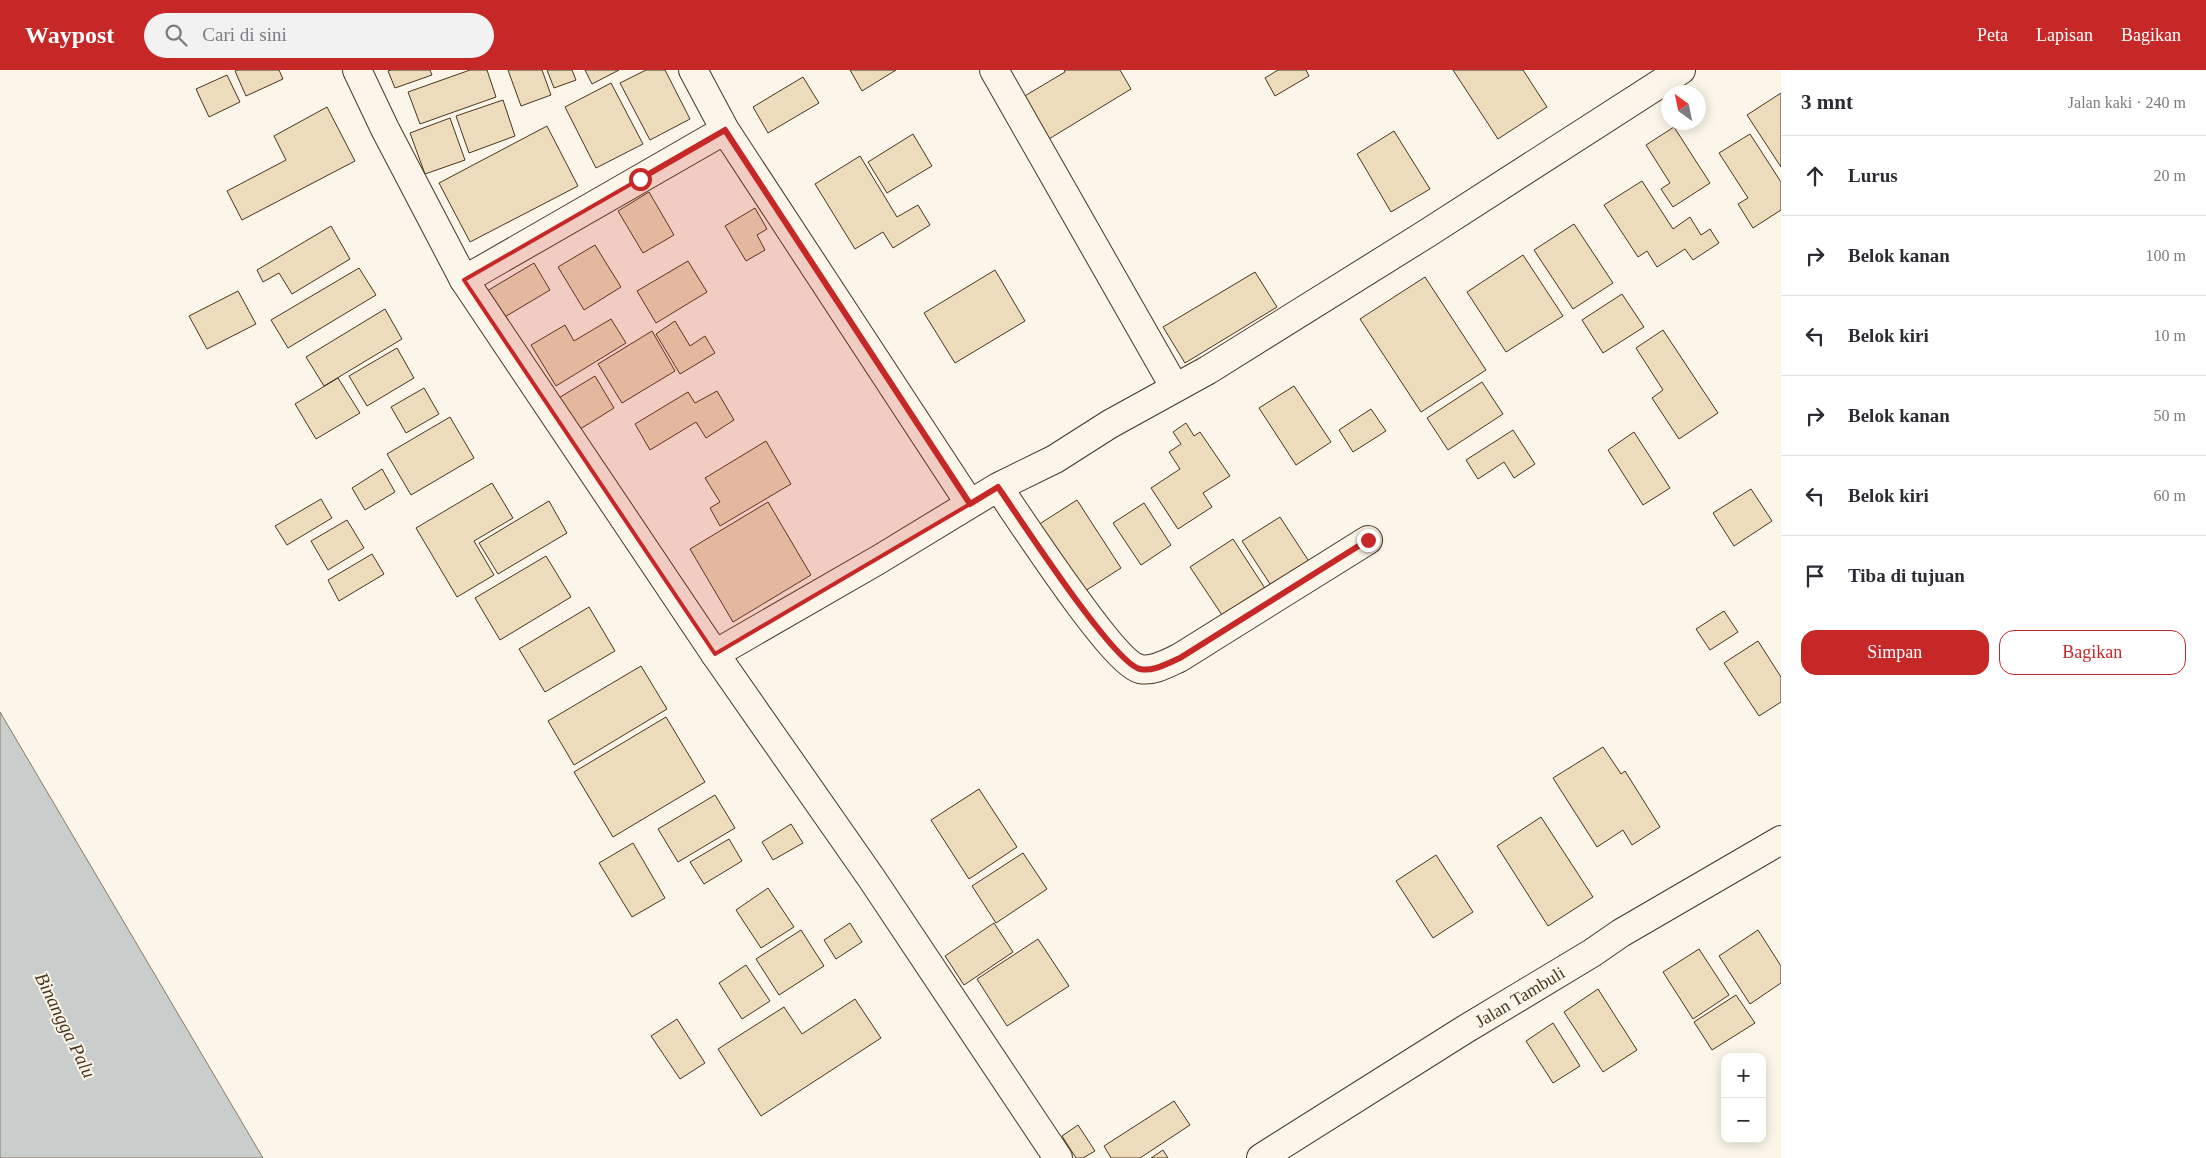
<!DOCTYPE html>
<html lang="id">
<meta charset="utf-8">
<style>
:root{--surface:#fff;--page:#f2f2f3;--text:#2b2b33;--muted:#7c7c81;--line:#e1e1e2;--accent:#c62828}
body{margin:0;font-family:"Times New Roman",serif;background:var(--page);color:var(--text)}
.controls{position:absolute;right:15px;bottom:15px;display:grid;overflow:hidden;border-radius:10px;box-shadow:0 2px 12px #0003}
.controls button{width:45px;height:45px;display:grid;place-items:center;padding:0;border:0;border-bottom:1px solid var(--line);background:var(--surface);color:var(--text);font:25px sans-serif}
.compass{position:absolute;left:1661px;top:15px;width:45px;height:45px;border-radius:50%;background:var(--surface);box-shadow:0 2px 12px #0003;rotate:327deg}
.stop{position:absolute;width:15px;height:15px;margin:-11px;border:4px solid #c62828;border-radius:50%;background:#fff}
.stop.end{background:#c62828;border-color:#fff;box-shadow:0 1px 5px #0008}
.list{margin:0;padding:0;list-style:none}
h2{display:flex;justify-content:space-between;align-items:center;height:65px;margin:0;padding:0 20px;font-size:21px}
h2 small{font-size:16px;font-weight:400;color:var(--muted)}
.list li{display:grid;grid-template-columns:32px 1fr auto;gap:15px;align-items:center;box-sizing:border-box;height:80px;padding:0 20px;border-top:1px solid var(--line)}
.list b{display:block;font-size:19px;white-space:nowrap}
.list em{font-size:16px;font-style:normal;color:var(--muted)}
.actions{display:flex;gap:10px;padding:15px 20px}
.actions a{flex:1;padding:11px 0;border:1px solid var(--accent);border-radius:15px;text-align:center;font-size:18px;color:var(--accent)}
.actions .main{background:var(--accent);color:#fff}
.icon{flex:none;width:28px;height:28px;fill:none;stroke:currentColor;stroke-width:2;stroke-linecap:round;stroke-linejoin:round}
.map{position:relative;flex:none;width:1781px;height:1088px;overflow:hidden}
header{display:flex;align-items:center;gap:30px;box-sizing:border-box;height:70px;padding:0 25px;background:var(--accent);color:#fff}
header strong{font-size:24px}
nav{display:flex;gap:28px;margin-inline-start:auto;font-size:18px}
.search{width:350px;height:45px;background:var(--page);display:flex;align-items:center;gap:12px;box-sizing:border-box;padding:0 18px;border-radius:28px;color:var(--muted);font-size:19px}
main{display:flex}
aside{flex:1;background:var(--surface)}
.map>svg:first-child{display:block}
</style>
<header>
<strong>Waypost</strong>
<div class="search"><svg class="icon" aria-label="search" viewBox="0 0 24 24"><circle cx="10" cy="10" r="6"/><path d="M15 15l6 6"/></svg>Cari di sini</div>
<nav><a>Peta</a><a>Lapisan</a><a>Bagikan</a></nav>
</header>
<main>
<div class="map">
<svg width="1781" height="1088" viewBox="0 0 1781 1088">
<rect width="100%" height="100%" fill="#fbf6e9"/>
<path fill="#c9cecd" stroke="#887966" d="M0 642 263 1088H0Z"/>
<path fill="#ecdcbc" stroke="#4a3520" d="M237 0H279L283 9 246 26 235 1Z
M391 0H430L432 5 395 18 388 1Z
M470 0H487L496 27 420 54 408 22Z
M508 0H542L551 25 521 36Z
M547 0H572L576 10 554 18Z
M585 0H619L592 14Z
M646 0H665L690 49 650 70 620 13Z
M850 0H896L862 21Z
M1064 0H1120L1131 19 1044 72 1018 30 1065 2Z
M1278 0H1306L1309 6 1275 26 1265 8Z
M1453 0H1523L1547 37 1498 69Z
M227 5 240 32 209 47 196 19Z
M803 7 819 33 768 63 753 37Z
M611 13 643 74 596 98 565 37Z
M1781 23V97L1747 45Z
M503 30 515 66 469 83 456 46Z
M327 37 355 91 242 150 227 121 286 90 274 66Z
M450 48 465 90 425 104 410 63Z
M547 56 578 116 470 172 439 113Z
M1674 57 1710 113 1673 137 1661 119 1670 113 1646 75Z
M1394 61 1430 119 1391 142 1357 84Z
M913 64 932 96 887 123 868 92Z
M1750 64 1781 112V140L1753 158 1738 134 1748 128 1719 83Z
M860 86 897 147 918 135 930 155 893 178 883 162 855 179 815 114Z
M1642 111 1673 159 1690 147 1701 165 1710 159 1719 173 1693 190 1685 179 1657 197 1647 181 1638 187 1604 135Z
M649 122 674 165 643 183 618 141Z
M755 138 767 159 757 165 765 180 746 191 725 156Z
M1574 154 1613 213 1573 239 1534 180Z
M331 156 350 189 292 224 279 203 263 212 257 200Z
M595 175 621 217 584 240 558 197Z
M1523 185 1563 246 1506 282 1467 222Z
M688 191 707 222 656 253 637 221Z
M534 193 550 220 503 248 487 221Z
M359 198 376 225 288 278 271 250Z
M995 200 1025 251 955 293 924 243Z
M1255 202 1277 237 1185 293 1163 257Z
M1425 207 1486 300 1421 342 1360 249Z
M238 221 256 254 207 279 189 246Z
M1622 224 1644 257 1603 283 1582 250Z
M385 239 402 269 324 316 306 287Z
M611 249 626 273 556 316 531 275 565 255 574 271Z
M675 251 690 276 705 266 715 283 680 304 656 264Z
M1663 260 1718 343 1679 369 1652 328 1663 320 1636 278Z
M652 261 675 301 622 333 598 294Z
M397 278 414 308 367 336 349 306Z
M595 306 614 338 577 361 557 329Z
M338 308 360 343 316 369 295 334Z
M1482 312 1503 344 1448 380 1427 348Z
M1294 316 1331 372 1296 395 1259 338Z
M424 318 439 344 406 363 391 337Z
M717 321 734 350 706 368 696 352 650 380 635 354 688 322 695 333Z
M1371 339 1386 361 1353 382 1339 360Z
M450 347 474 388 411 425 387 384Z
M1186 353 1194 366 1200 362 1230 406 1203 423 1212 437 1178 459 1151 418 1180 399 1169 382 1181 374 1173 362Z
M1513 360 1535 394 1514 408 1504 392 1478 409 1466 390Z
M1634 362 1670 418 1643 435 1608 380Z
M766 371 791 414 720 456 710 438 720 432 705 408Z
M382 399 395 422 365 440 352 418Z
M492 413 513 448 474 471 494 505 457 527 416 458Z
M1751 419 1772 451 1734 476 1713 443Z
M321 429 332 448 287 475 275 456Z
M1077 430 1121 498 1082 523 1038 455Z
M549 431 567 463 498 504 479 473Z
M768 432 811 505 733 552 690 479Z
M1144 433 1171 475 1141 495 1113 453Z
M1280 447 1310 493 1272 517 1242 471Z
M347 450 364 478 328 500 311 471Z
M1233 469 1270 526 1228 554 1190 497Z
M372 484 384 504 339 531 328 510Z
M546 486 571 527 500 570 475 528Z
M589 537 615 581 545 622 519 579Z
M1724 541 1738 562 1710 580 1696 559Z
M1758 571 1781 607V632L1759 646 1724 593Z
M641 596 667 639 574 695 548 651Z
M666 647 705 712 613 767 574 702Z
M1603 677 1621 704 1625 701 1660 757 1632 775 1623 760 1597 777 1553 708Z
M979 719 1017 777 969 809 931 750Z
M715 725 735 758 678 792 658 759Z
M1541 747 1593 827 1548 856 1497 776Z
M791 754 803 773 773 790 762 772Z
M729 769 742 791 704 814 690 792Z
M633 773 665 828 632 847 599 793Z
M1023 783 1047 819 996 853 972 816Z
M1436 785 1473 842 1433 868 1396 811Z
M768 818 794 857 761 878 736 840Z
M850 853 862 872 836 889 824 870Z
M994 853 1013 882 964 915 945 886Z
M801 860 824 896 779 925 756 889Z
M1758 860 1781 896V913L1750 934 1719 886Z
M1038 869 1069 916 1007 956 977 909Z
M1699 879 1729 925 1693 949 1663 902Z
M746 895 770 931 742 949 719 913Z
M1598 919 1637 980 1603 1002 1564 942Z
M1736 925 1755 953 1712 980 1694 952Z
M855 929 881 968 761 1046 718 979 784 937 802 964Z
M677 949 705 993 680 1009 651 966Z
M1553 953 1580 996 1553 1013 1526 971Z
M1174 1031 1190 1055 1140 1088H1111L1104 1076Z
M1078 1055 1095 1081 1083 1088H1076L1062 1066Z
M1163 1080 1168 1088H1151Z"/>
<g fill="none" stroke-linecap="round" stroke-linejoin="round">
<defs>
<path id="minor" d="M693 0 725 60 970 434
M994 0 1175 318
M464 210 725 60
M998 417C1019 447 1113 593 1140 599 1153 602 1168 593 1179 588L1368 470
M715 584 878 490 998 417 1055 389 1110 354 1208 300 1426 164 1681 0"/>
<path id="tertiary" d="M1261 1088 1464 960 1592 883 1621 863 1781 770"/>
<path id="secondary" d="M357 0 385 59 464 210 715 584 872 809 1058 1088"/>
</defs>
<use href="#minor" stroke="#4a3520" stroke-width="30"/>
<use href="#tertiary" stroke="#4a3520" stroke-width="30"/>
<use href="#secondary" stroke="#4a3520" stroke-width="30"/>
<use href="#minor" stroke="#fbf6e9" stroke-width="28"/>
<use href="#tertiary" stroke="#fbf6e9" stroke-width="28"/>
<use href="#secondary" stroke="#fbf6e9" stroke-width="28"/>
</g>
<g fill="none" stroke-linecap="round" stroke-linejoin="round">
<path stroke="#c62828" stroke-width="6" d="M640 109 725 60 970 434 998 417C1019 447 1113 593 1140 599 1153 602 1168 593 1180 588L1368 470"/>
</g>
<path fill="#c62828" fill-opacity="0.2" stroke="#c62828" stroke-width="4" stroke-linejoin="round" d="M725 60 970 434 715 584 464 210Z"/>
<g text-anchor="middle" stroke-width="4" stroke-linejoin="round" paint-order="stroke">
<g font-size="18" fill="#4a3520" stroke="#fbf6e9">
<text transform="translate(1520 927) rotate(-31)" y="6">Jalan Tambuli</text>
</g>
<g font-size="19" font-style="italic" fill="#4a3520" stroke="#fbf6e9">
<text transform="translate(66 955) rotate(64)" y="7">Binangga Palu</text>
</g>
</g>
</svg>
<div class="controls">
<button>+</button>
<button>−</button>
</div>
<svg class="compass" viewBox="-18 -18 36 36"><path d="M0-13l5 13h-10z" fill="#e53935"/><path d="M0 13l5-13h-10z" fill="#7c7c81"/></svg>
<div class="stop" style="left:640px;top:109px"></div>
<div class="stop end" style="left:1368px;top:470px"></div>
</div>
<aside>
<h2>3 mnt<small>Jalan kaki · 240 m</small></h2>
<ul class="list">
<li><svg class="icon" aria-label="ahead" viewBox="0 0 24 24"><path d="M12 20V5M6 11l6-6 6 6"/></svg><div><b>Lurus</b></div><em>20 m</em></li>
<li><svg class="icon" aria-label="right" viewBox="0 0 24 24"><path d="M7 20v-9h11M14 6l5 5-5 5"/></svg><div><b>Belok kanan</b></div><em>100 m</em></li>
<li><svg class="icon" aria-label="left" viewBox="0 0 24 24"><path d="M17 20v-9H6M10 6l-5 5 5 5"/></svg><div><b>Belok kiri</b></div><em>10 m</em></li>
<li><svg class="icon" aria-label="right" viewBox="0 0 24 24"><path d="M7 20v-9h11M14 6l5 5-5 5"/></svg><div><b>Belok kanan</b></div><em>50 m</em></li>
<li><svg class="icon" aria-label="left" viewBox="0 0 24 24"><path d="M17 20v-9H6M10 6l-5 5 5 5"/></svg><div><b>Belok kiri</b></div><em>60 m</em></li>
<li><svg class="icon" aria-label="arrive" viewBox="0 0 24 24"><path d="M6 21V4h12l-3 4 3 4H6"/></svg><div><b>Tiba di tujuan</b></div></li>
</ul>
<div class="actions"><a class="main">Simpan</a><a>Bagikan</a></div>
</aside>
</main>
